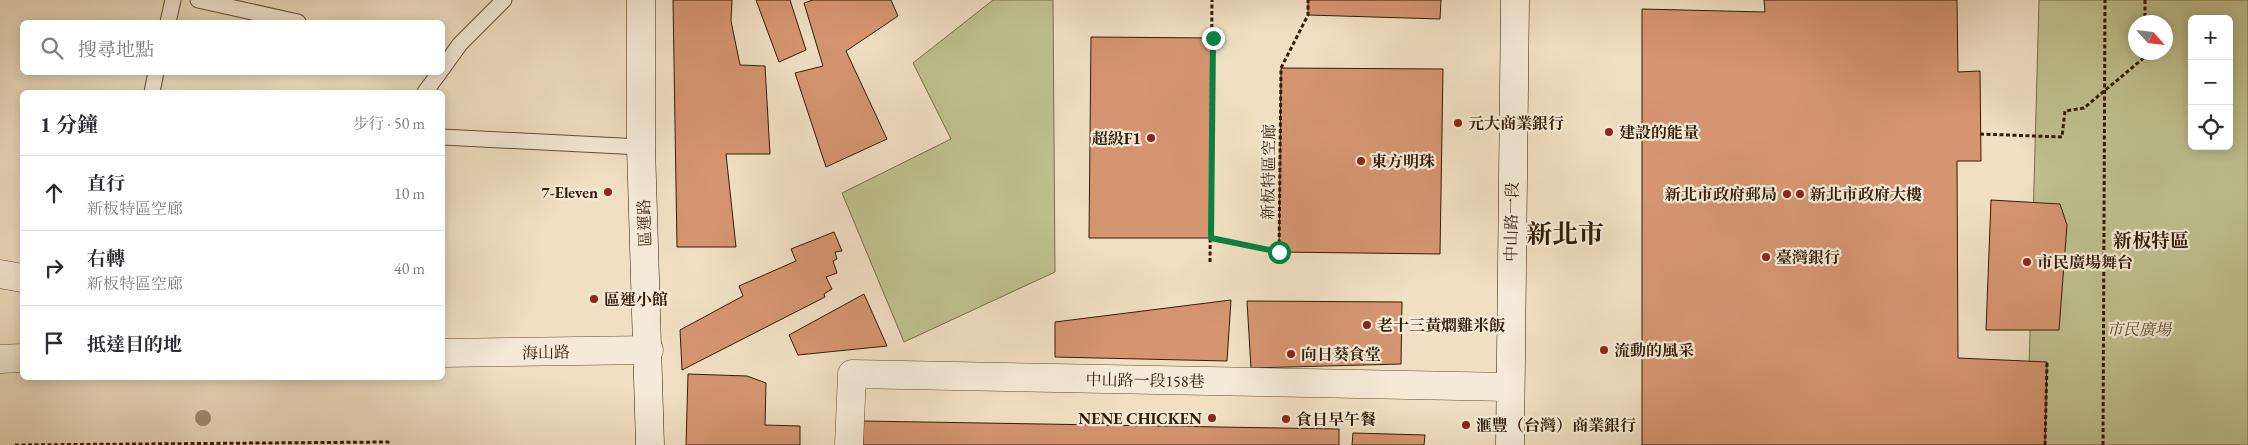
<!DOCTYPE html>
<html lang="zh-TW">
<meta charset="utf-8">
<style>
:root{--surface:#fff;--page:#f7f7f7;--text:#2b2b33;--muted:#7c7c81;--line:#e1e1e2}
body{margin:0;font-family:"EB Garamond","Noto Serif TC",serif;background:var(--page);color:var(--text)}
.controls{position:absolute;right:15px;top:15px;display:grid;overflow:hidden;border-radius:8px;box-shadow:0 2px 12px #0003}
.controls button{width:45px;height:45px;display:grid;place-items:center;padding:0;border:0;border-bottom:1px solid var(--line);background:var(--surface);color:var(--text);font:25px sans-serif}
.compass{position:absolute;left:2128px;top:15px;width:45px;height:45px;border-radius:50%;background:var(--surface);box-shadow:0 2px 12px #0003;rotate:117deg}
.stop{position:absolute;width:15px;height:15px;margin:-11px;border:4px solid #0b8043;border-radius:50%;background:#fff}
.stop.end{background:#0b8043;border-color:#fff;box-shadow:0 1px 5px #0008}
.list{margin:0;padding:0;list-style:none}
h2{display:flex;justify-content:space-between;align-items:center;height:65px;margin:0;padding:0 20px;font-size:21px}
h2 small{font-size:16px;font-weight:400;color:var(--muted)}
.list li{display:grid;grid-template-columns:32px 1fr auto;gap:15px;align-items:center;box-sizing:border-box;height:75px;padding:0 20px;border-top:1px solid var(--line)}
.list b{display:block;font-size:19px;white-space:nowrap}
.list p{margin:0;font-size:16px;white-space:nowrap;color:var(--muted)}
.list em{font-size:16px;font-style:normal;color:var(--muted)}
.icon{flex:none;width:28px;height:28px;fill:none;stroke:currentColor;stroke-width:2;stroke-linecap:round;stroke-linejoin:round}
.map{position:relative;flex:none;width:2248px;height:445px;overflow:hidden}
.search{position:absolute;background:var(--surface);box-shadow:0 2px 12px #0003;left:20px;top:20px;width:425px;height:55px;display:flex;align-items:center;gap:12px;box-sizing:border-box;padding:0 18px;border-radius:8px;color:var(--muted);font-size:19px}
.panel{position:absolute;background:var(--surface);box-shadow:0 2px 12px #0003;left:20px;top:90px;width:425px;height:290px;border-radius:8px}
.map>svg:first-child{display:block}
</style>
<div class="map">
<svg width="2248" height="445" viewBox="0 0 2248 445">
<rect width="100%" height="100%" fill="#f0dfc2"/>
<filter id="stains"><feTurbulence type="fractalNoise" baseFrequency=".004" numOctaves="4"/><feColorMatrix values="0 0 0 0 .2 0 0 0 0 .09 0 0 0 0 .02 0 0 0 .5 -.17"/></filter>
<radialGradient id="worn" r=".72"><stop offset=".6" stop-color="#630" stop-opacity="0"/><stop offset="1" stop-color="#630" stop-opacity=".3"/></radialGradient>
<path fill="#c0c08f" stroke="#7a6e4a" fill-rule="evenodd" d="M993 0H1053L1055 272 904 342 842 193 951 139 913 63Z
M2039 0H2248V445H2027ZM2192 19H2229V146H2192ZM2136 22H2166V52H2136Z"/>
<path fill="#d59571" stroke="#341c05" d="M673 0H732L731 21 740 65 765 66 770 154H726L736 247H677Z
M756 0H790L806 50 779 62Z
M813 0H891L898 16 846 51 887 139 826 167 795 73 823 66 804 3Z
M1308 0H1441L1440 19 1308 15Z
M1764 0H1957L1958 72 1980 71 1981 161H1957L1958 358 2047 362 2045 445H1642V9L1765 12Z
M1091 37 1213 38 1211 238H1089Z
M1281 68 1443 69 1440 254 1279 252Z
M1991 200 2060 204 2067 225 2059 330H1986Z
M834 232 842 251 835 252 837 259 833 261 837 273 826 277 832 289 824 294 825 297 682 370 680 330 743 296 739 286 796 261 791 249Z
M864 294 887 346 798 355 789 335Z
M1231 300 1227 361 1055 357V322Z
M1247 301 1402 302 1401 364 1251 368Z
M688 374 747 376 766 383 765 425 800 426V445H686Z
M863 421 1339 429V445H863Z
M1353 433 1425 435 1424 445H1352Z"/>
<g fill="none" stroke-linecap="round" stroke-linejoin="round">
<defs>
<path id="lane" d="M198 0 298 22
M168 22 173 0
M442 69 460 44 504 0
M152 92 156 72
M425 92 440 72
M442 137 641 147"/>
<path id="street" d="M0 274 22 278
M442 353 649 350
M0 359 22 358
M849 445 852 374 1509 387"/>
<path id="secondary" d="M641 0V147L650 445
M1510 445 1515 0"/>
</defs>
<use href="#lane" stroke="#634d34" stroke-width="17"/>
<use href="#street" stroke="#634d34" stroke-width="29"/>
<use href="#secondary" stroke="#341c05" stroke-width="29"/>
<path stroke="#341c05" stroke-width="3" stroke-dasharray="4 2.5" stroke-linecap="butt" d="M2145 0V22
M1211 238 1279 252 1281 68 1308 15V0
M1210 262 1212 0
M15 445 388 442V445
M2045 445 2047 362
M2103 445 2105 0"/>
<use href="#lane" stroke="#f5ead7" stroke-width="15"/>
<use href="#street" stroke="#f5ead7" stroke-width="28"/>
<use href="#secondary" stroke="#f5ead7" stroke-width="28"/>
<path stroke="#341c05" stroke-width="3" stroke-dasharray="4 2.5" stroke-linecap="butt" d="M1980 134 2062 137 2065 111 2084 108 2146 56V52"/>
</g>
<circle fill="#a08f71" cx="203" cy="418" r="8"/>
<g fill="none" stroke-linecap="round" stroke-linejoin="round">
<path stroke="#0b8043" stroke-width="6" d="M1213 38 1211 238 1279 252"/>
</g>
<g fill="#8f2418" stroke="#f5ead7" stroke-width="2">
<circle cx="1458" cy="123" r="5"/>
<circle cx="1609" cy="132" r="5"/>
<circle cx="1151" cy="138" r="5"/>
<circle cx="1361" cy="161" r="5"/>
<circle cx="608" cy="192" r="5"/>
<circle cx="1787" cy="194" r="5"/>
<circle cx="1800" cy="194" r="5"/>
<circle cx="1766" cy="257" r="5"/>
<circle cx="2027" cy="262" r="5"/>
<circle cx="594" cy="299" r="5"/>
<circle cx="1367" cy="325" r="5"/>
<circle cx="1604" cy="350" r="5"/>
<circle cx="1291" cy="354" r="5"/>
<circle cx="1212" cy="418" r="5"/>
<circle cx="1286" cy="419" r="5"/>
<circle cx="1466" cy="425" r="5"/>
</g>
<g text-anchor="middle" stroke-width="4.5" stroke-linejoin="round" paint-order="stroke">
<g font-size="16" font-weight="bold" fill="#341c05" stroke="#f5ead7" text-anchor="start">
<text x="1468" y="129">元大商業銀行</text>
<text x="1619" y="138">建設的能量</text>
<text x="1141" y="144" text-anchor="end">超級F1</text>
<text x="1371" y="167">東方明珠</text>
<text x="598" y="198" text-anchor="end">7-Eleven</text>
<text x="1777" y="200" text-anchor="end">新北市政府郵局</text>
<text x="1810" y="200">新北市政府大樓</text>
<text x="1776" y="263">臺灣銀行</text>
<text x="2037" y="268">市民廣場舞台</text>
<text x="604" y="305">區運小館</text>
<text x="1377" y="331">老十三黃燜雞米飯</text>
<text x="1614" y="356">流動的風采</text>
<text x="1301" y="360">向日葵食堂</text>
<text x="1202" y="424" text-anchor="end">NENE CHICKEN</text>
<text x="1296" y="425">食日早午餐</text>
<text x="1476" y="431">滙豐（台灣）商業銀行</text>
</g>
<g font-size="16" fill="#341c05" stroke="#f5ead7">
<text transform="translate(1268 172) rotate(-89)" y="6">新板特區空廊</text>
<text transform="translate(1511 222) rotate(-89)" y="6">中山路一段</text>
<text transform="translate(644 223) rotate(-92)" y="6">區運路</text>
<text transform="translate(546 352) rotate(-1)" y="6">海山路</text>
<text transform="translate(1145 380) rotate(1)" y="6">中山路一段158巷</text>
</g>
<g font-size="16" font-style="italic" fill="#5e4d2e" stroke="#f5ead7">
<text x="2139" y="335">市民廣場</text>
</g>
<g font-size="19" font-weight="bold" fill="#341c05" stroke="#f5ead7">
<text x="2151" y="247">新板特區</text>
</g>
<g font-size="26" font-weight="bold" fill="#341c05" stroke="#f5ead7">
<text x="1565" y="243">新北市</text>
</g>
</g>
<rect width="100%" height="100%" filter="url(#stains)"/>
<rect width="100%" height="100%" fill="url(#worn)"/>
</svg>
<div class="controls">
<button>+</button>
<button>−</button>
<button><svg class="icon" aria-label="locate" viewBox="0 0 24 24"><circle cx="12" cy="12" r="6"/><path d="M12 2v4M12 18v4M2 12h4M18 12h4"/></svg></button>
</div>
<svg class="compass" viewBox="-18 -18 36 36"><path d="M0-13l5 13h-10z" fill="#e53935"/><path d="M0 13l5-13h-10z" fill="#7c7c81"/></svg>
<div class="stop" style="left:1279px;top:252px"></div>
<div class="stop end" style="left:1213px;top:38px"></div>
<div class="search"><svg class="icon" aria-label="search" viewBox="0 0 24 24"><circle cx="10" cy="10" r="6"/><path d="M15 15l6 6"/></svg>搜尋地點</div>
<section class="panel">
<h2>1 分鐘<small>步行 · 50 m</small></h2>
<ul class="list">
<li><svg class="icon" aria-label="ahead" viewBox="0 0 24 24"><path d="M12 20V5M6 11l6-6 6 6"/></svg><div><b>直行</b><p>新板特區空廊</p></div><em>10 m</em></li>
<li><svg class="icon" aria-label="right" viewBox="0 0 24 24"><path d="M7 20v-9h11M14 6l5 5-5 5"/></svg><div><b>右轉</b><p>新板特區空廊</p></div><em>40 m</em></li>
<li><svg class="icon" aria-label="arrive" viewBox="0 0 24 24"><path d="M6 21V4h12l-3 4 3 4H6"/></svg><div><b>抵達目的地</b></div></li>
</ul>
</section>
</div>
